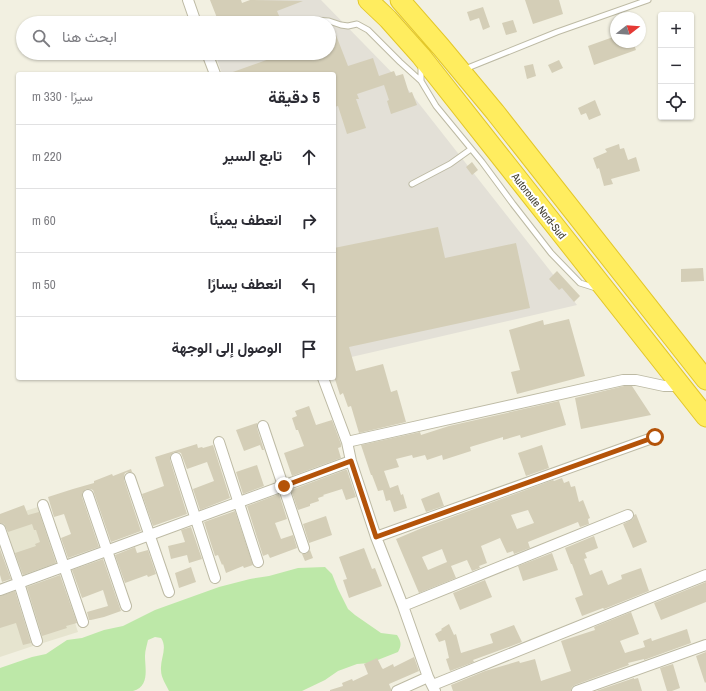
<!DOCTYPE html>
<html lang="ar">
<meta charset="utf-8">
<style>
:root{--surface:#fff;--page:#f7f7f7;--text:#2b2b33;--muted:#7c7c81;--line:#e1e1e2}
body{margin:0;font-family:"Archivo Narrow",Vazirmatn,sans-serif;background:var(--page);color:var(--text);direction:rtl}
.controls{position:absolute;right:12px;top:12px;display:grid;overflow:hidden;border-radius:4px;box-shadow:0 1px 3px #0004}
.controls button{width:36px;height:36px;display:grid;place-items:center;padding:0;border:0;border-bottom:1px solid var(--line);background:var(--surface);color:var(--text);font:20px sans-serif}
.compass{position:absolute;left:610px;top:12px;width:36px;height:36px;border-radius:50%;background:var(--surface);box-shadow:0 1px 3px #0004;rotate:73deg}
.stop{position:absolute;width:12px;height:12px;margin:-9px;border:3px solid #b45309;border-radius:50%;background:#fff}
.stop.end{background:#b45309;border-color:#fff;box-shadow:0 1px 4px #0008}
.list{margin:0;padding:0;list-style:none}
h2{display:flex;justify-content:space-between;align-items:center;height:52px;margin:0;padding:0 16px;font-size:17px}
h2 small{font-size:13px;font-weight:400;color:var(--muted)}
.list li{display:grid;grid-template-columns:26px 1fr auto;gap:12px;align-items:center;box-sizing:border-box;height:64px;padding:0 16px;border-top:1px solid var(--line)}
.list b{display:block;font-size:15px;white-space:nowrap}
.list em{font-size:13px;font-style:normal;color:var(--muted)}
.icon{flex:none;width:22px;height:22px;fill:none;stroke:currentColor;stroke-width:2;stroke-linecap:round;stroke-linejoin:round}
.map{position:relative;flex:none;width:706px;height:691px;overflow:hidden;direction:ltr}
.search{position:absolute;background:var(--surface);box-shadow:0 1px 3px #0004;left:16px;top:16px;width:320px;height:44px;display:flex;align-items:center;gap:10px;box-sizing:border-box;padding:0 14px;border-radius:22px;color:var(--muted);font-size:15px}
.panel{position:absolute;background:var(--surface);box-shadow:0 1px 3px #0004;left:16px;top:72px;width:320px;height:308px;border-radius:4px;direction:rtl}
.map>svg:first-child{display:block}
</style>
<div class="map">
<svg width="706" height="691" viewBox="0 0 706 691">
<rect width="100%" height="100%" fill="#f2f0e1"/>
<path fill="#e6e4cf" d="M38 507 56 562 21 574 3 518Z
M60 576 78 632 43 643 25 587Z
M15 593 33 646 0 657V598Z"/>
<path fill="#e3e0d7" d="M261 0H321L406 87 577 305 334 361V74H222L215 53H329V23H204Z"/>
<path fill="#bde8a8" d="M325 567 332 574 338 589 348 609 355 615 381 633 397 635C401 641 402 645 398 652L370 663 357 664 338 671 325 680 302 691H169C166 684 161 678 161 670 160 659 168 648 161 638L155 637 148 640C147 645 145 650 145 656 145 668 150 687 133 691H0V668L32 657 46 654 67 640 82 638 104 630 123 626 155 610 219 587 250 579 269 576 298 568Z"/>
<path fill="#d4ceb7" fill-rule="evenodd" d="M210 0H241L242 3 250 0 303 1 277 11 282 23H219Z
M525 0H559L563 14 533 24Z
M483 7 490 27 483 30 479 18 470 21 467 12Z
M513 20 517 32 506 35 502 23Z
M336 35 348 66 373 58 379 76 394 71 396 76 403 74 409 93 412 92 417 105 391 114 387 101 389 100 384 85 357 94 359 99H356L366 128 347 134 338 106 334 107V74H230V73L286 53H329V38Z
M616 36V42H633L636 50 594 65 588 46Z
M559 60 563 68 552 73 548 65Z
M533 64 536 76 527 79 524 66Z
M595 100 601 115 589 120 586 113 581 115 578 108Z
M619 144 620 149 624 148 628 160 636 157 640 171 611 179 613 184 604 186 599 168 597 169 593 158 607 152 605 149Z
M472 162 478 170 472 175 466 167Z
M438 227 445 258 516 243 530 308 349 347 356 371 383 364 391 392 397 390 406 422 359 433 351 406 348 407 343 393 340 395 334 376V360L336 359 334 349V248Z
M703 268 704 281 681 282V269Z
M557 271 580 296 574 302 562 288 559 290 549 279Z
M569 319 585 376 517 394 511 372 520 370 509 330 543 320 544 325Z
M624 386H632L651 415 581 429 575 398Z
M559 401 566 425 521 438 520 435 503 440V437L470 447 471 451 443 460 442 455 427 460 425 455 413 458 412 455 396 459 399 467 384 471 390 488 398 485 401 495 403 494 407 508 394 512 390 500 386 501 383 490 378 491 372 475H371L361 445 420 432 421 435 449 426Z
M309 406 316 425 332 420 341 444V447L338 448 341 458 292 476 284 453 304 446 298 430H296L292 418 297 416 295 411Z
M257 423V428L264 450H262L260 445 244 451 236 430Z
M197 444 198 448 202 447 203 448 213 445 230 498 200 510 193 489 214 481 207 462 187 469 181 453 178 452H174L170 456V460L187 514 153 526 142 494 164 486 155 457Z
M542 445 549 468 526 476 518 453Z
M257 465 264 486 243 494 236 472Z
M131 469 132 472H128L125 473 124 476V480L141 531 111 542 94 493 93 490 90 489H86L82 493V497L99 547 68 558 61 538 71 534 64 514 54 517 48 497 73 489 94 483V481L112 474 113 476Z
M345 470H347L356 497 346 500 342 489 323 495 324 496 318 498 319 501 310 504V506L298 510 291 490Z
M562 478 564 483 569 481 571 487 575 486 579 502 583 500 590 518 588 519 589 524 580 527 578 522 528 542 530 548 514 554 513 551 507 553 500 538 481 546 487 563 479 566 480 568 472 571 467 560 451 566 456 578 419 593 396 539 422 528 553 480 554 481ZM528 510 534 523 517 529 511 515ZM442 549 447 562 428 570 422 557Z
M439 492 444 506 426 512 421 499Z
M279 494 287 519 275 523 281 539 293 535 297 548 270 558 268 554 263 556 247 506Z
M24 505 28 515 39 512 56 563 23 575 15 553 36 546 35 544 40 542 36 530H34L32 524 8 532 4 524 0 523V514Z
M235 511 253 565 244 568 243 566 226 573 223 564 222 565 218 555 215 556 204 522Z
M636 514 647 542 633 548 623 524 633 519 634 515Z
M326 516 332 535 309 543 303 524Z
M191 527 202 559 189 563 187 555 171 559 168 546 185 542 181 530Z
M594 536 598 548 585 553 587 558 584 559 590 575 602 570 608 585 622 579 621 575 641 568 649 591 604 609 603 608 582 616 575 598 583 595 572 564H571L565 548Z
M135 547 137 553 148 550 156 574 148 577 147 575 125 583 115 555Z
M364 548 372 569 375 568 382 586 349 598 343 580 347 579 339 557Z
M0 549 11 579 2 582 0 575Z
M310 550 313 558 305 561 302 554H306Z
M552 553 558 570 523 581 518 566Z
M103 559 121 611 104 617 91 620H89L87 612 108 606 103 590 82 598 72 570Z
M191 567 196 582 179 588 175 573Z
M60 575 77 623 66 626 67 628 42 636 27 587Z
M485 580 492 597 460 610 453 593Z
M706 582V602L661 620 654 603Z
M15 591 31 643 23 645 16 623 0 628V596Z
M631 612 639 634 620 641 625 653 645 647 643 641 651 638 652 641 687 629 691 643 644 660V659L628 663 629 665 575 685 572 687 571 691H453L451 685 485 671 519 661 520 663 535 659 541 681 571 671 561 641 595 630 594 627Z
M449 624 454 635 456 634 461 653 493 643 490 634 514 625 522 642 473 660 474 662 450 671 446 659 449 658 445 640 439 642 435 634 442 630 441 629Z
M706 652V682L705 683 696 656Z
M414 657 419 671 389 684 391 689V691H330V690L343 686 342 683 352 679 353 681 368 674 364 664 377 658 382 668 383 669 393 664 394 667Z
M673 664 680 688 672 691H667L660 668Z
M634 678V679L638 678 642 691H596Z"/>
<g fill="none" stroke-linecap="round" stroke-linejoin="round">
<defs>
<path id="lane" d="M304 23 314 20 329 21 341 25 348 26 357 24 368 30 400 62 421 81
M421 65V81L436 106 482 162 513 204 551 253 580 283 596 288
M465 69 557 32 648 0
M412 184 450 164 471 149"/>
<path id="street" d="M188 0 196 23
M207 53 215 74
M323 378 347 442 351 461 376 537 403 606 428 677 435 691
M263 426 304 548
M219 442 258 562
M347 442 623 380H636L664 386H682
M176 458 215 578
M130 478 169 592
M88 495 126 606
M43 505 83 622
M0 529 19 583 37 641
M376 537 655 437
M0 590 351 461
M403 606 628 515
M433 685 706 575
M397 691 428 677
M577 691 706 645"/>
<path id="highway" d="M368 0 388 19 421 56 706 417
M400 0 441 47 495 112 706 380"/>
</defs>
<use href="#lane" stroke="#bdbaa4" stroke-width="7"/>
<use href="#street" stroke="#bdbaa4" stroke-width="12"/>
<use href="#highway" stroke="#e3c72a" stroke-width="21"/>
<use href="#lane" stroke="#fff" stroke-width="5"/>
<use href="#street" stroke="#fff" stroke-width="10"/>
<use href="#highway" stroke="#ffed5f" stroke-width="19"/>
</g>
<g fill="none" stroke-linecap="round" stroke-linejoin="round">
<path stroke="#b45309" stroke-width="5" d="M284 486 351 461 376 537 655 437"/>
</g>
<g text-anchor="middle" stroke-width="4" stroke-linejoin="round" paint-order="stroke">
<g font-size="11" fill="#434032" stroke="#fff">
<text transform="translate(539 206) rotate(52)" y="4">Autoroute Nord-Sud</text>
</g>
</g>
</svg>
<div class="controls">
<button>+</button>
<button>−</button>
<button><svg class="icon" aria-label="locate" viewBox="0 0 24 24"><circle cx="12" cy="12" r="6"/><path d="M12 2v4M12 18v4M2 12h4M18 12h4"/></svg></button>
</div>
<svg class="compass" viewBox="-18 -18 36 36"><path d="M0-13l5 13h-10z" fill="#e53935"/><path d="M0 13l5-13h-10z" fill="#7c7c81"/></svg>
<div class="stop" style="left:655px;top:437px"></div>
<div class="stop end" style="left:284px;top:486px"></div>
<div class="search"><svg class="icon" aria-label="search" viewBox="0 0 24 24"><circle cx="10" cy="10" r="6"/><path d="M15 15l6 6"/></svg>ابحث هنا</div>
<section class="panel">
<h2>5 دقيقة<small>سيرًا · 330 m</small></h2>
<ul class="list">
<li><svg class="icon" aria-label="ahead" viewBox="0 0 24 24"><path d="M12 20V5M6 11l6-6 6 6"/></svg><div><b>تابع السير</b></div><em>220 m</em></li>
<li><svg class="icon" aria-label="right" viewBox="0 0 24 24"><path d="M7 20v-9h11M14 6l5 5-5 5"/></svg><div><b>انعطف يمينًا</b></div><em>60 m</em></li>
<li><svg class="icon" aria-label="left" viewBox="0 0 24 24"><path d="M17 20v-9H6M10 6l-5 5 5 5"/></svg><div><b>انعطف يسارًا</b></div><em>50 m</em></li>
<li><svg class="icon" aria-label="arrive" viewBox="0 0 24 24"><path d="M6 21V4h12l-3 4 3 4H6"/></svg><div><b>الوصول إلى الوجهة</b></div></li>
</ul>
</section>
</div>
